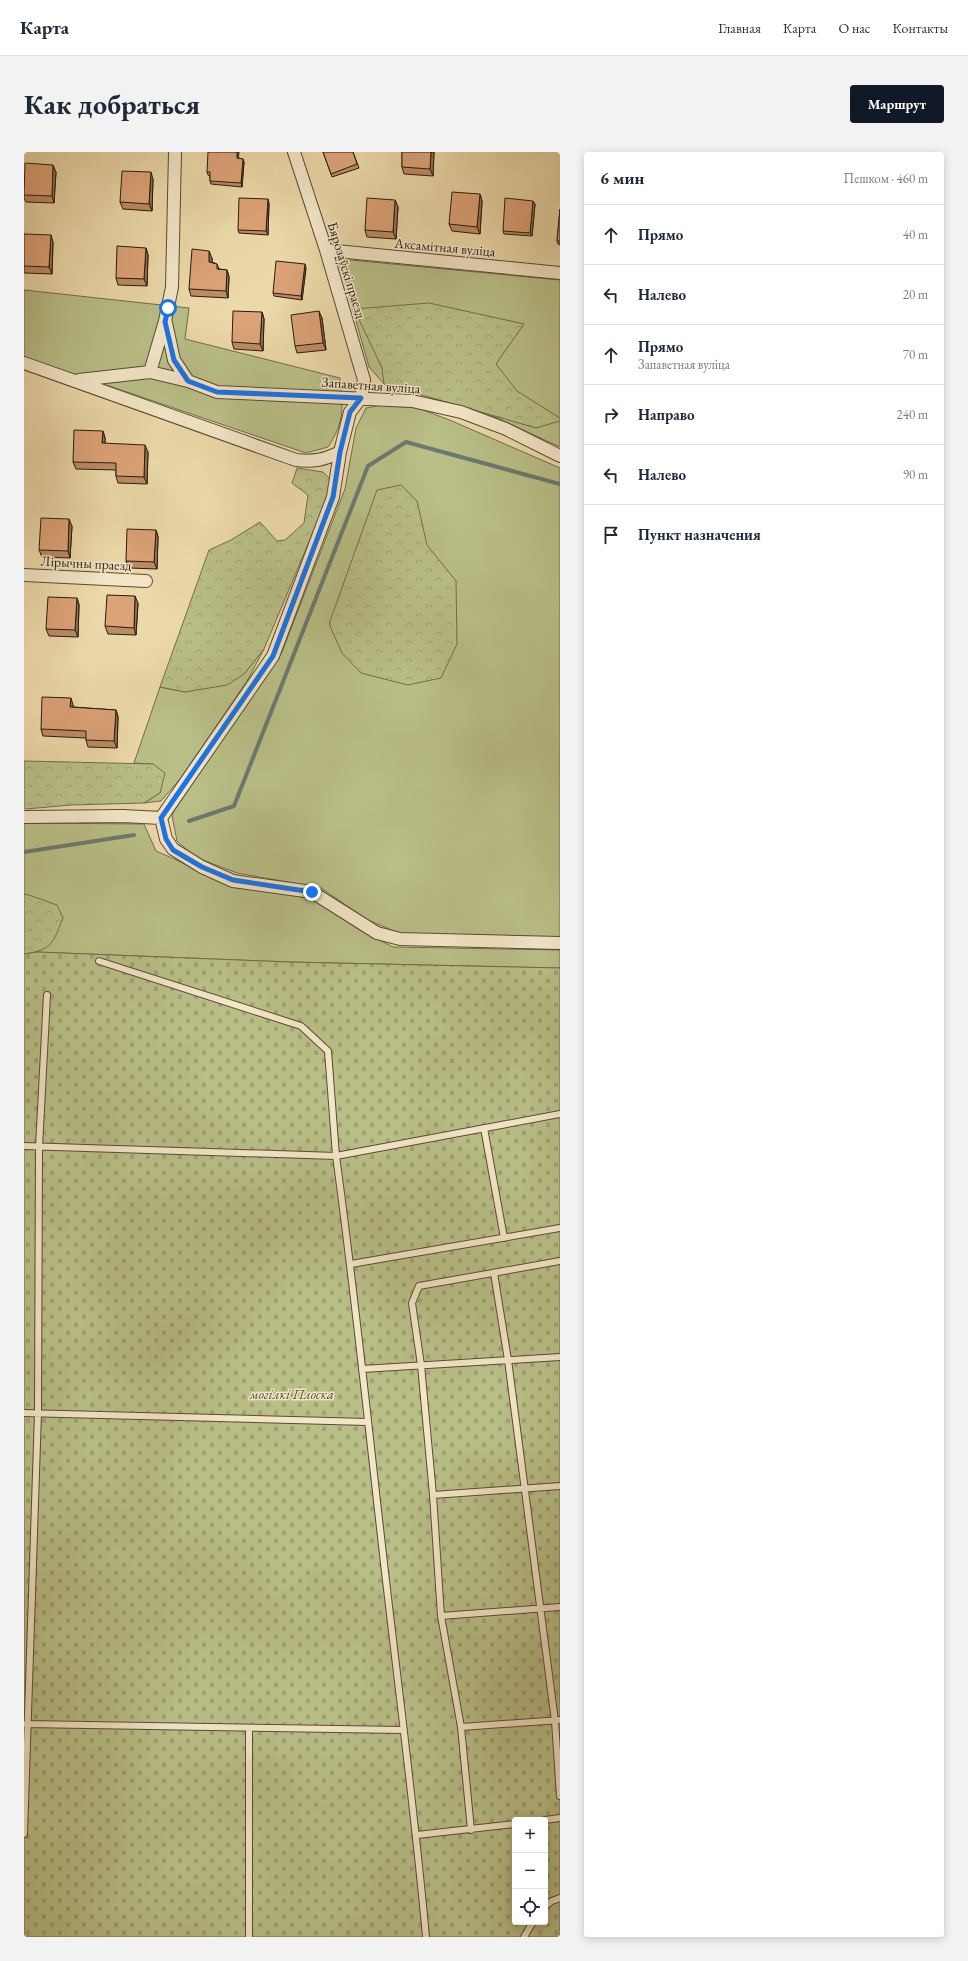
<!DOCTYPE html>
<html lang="ru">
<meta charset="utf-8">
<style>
:root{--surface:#fff;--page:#f2f2f3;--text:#1f2937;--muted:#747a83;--line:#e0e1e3;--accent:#111827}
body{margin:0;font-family:"EB Garamond",serif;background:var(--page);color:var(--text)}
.controls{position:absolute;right:12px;bottom:12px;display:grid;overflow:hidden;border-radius:4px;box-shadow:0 2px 10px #0003}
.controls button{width:36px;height:36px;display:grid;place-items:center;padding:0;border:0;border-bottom:1px solid var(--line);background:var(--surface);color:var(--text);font:20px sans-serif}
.stop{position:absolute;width:12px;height:12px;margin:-9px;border:3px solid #1a73e8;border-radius:50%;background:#fff}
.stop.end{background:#1a73e8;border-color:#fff;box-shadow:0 1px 4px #0008}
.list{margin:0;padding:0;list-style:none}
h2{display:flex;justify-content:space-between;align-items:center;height:52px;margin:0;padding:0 16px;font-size:17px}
h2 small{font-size:13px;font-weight:400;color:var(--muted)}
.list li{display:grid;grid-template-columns:26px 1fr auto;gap:12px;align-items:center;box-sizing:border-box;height:60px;padding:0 16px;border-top:1px solid var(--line)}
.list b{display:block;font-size:15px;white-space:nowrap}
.list p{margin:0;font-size:13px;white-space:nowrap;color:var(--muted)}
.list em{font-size:13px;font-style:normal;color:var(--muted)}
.icon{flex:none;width:22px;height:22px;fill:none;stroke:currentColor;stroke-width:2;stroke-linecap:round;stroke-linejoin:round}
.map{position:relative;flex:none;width:536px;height:1785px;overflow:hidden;border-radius:4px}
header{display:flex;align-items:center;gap:24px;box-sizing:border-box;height:56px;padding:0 20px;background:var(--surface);border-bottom:1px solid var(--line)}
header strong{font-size:19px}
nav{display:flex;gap:22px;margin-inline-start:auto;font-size:14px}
.intro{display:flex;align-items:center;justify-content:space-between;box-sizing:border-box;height:96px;padding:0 24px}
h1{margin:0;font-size:28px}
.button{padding:10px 18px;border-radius:4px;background:var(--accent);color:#fff;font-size:14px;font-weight:700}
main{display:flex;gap:24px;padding:0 24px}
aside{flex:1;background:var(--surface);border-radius:4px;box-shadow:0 2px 10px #0003}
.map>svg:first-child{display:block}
</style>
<header>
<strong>Карта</strong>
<nav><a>Главная</a><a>Карта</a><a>О нас</a><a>Контакты</a></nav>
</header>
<div class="intro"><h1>Как добраться</h1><a class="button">Маршрут</a></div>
<main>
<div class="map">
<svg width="536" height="1785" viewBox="0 0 536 1785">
<defs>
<pattern id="forest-crowns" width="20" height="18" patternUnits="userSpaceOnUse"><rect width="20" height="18" fill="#b9bf87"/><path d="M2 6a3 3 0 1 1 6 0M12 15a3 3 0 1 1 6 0" fill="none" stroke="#9fa474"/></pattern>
<pattern id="cemetery-stones" width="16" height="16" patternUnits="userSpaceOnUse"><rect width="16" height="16" fill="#b9bf87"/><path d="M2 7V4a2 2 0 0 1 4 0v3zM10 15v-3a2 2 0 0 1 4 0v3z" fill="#9fa474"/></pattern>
</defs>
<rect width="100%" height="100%" fill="#ecd9a9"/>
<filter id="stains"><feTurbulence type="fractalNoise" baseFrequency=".005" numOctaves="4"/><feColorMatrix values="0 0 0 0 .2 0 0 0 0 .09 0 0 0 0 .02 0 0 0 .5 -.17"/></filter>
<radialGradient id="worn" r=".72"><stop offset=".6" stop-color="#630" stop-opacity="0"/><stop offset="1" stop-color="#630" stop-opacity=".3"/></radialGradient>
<path fill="#b9bf87" stroke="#706d4d" d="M316 107 536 128V295L462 261 360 232 345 215 316 112Z
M0 138 165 156 161 187 316 226C319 256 321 269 304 295L282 301 0 205Z
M357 253 394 256 428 269 536 316V786L377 782 342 767 297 736 213 721 171 705 153 689 148 664 150 659 258 500 321 337 332 276 342 256Z
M240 497 223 529 156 627 137 649 120 651 136 641 129 612 110 611 136 535 161 540 220 522Z
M0 671 120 672 132 699 157 710 177 721 207 733 290 747 334 777 369 795 536 798V816L265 810 13 800 0 802Z"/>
<path fill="url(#forest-crowns)" stroke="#706d4d" d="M405 151 500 172 472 212 493 239 536 266V269L512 276 360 232 358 216 330 157Z
M273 316 299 320 308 329 303 347 240 497 220 522 203 533 161 540 136 535 185 398 207 388 236 370 253 389 261 388 280 371 284 343 268 331Z
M377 333 393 349 403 393 432 429 433 492 417 526 384 533 337 521 318 501 305 472 353 338Z
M0 609 129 612 141 621 136 641 120 651 47 653 2 657 0 656Z
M2 742 33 753 39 766C29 790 29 798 0 802V743Z"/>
<path fill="url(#cemetery-stones)" stroke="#706d4d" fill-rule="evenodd" d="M13 800 265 810 536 816V1785H0V802ZM491 1668H521V1770H491Z"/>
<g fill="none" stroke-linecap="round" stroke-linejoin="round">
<path stroke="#6c7a6f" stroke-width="4" d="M165 669 210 654 344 314 382 290 536 332
M0 700 110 683"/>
<defs>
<path id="service" d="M75 809 277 874 304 899 312 1004 536 962
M460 976 480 1086
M0 994 312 1004C331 1142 345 1281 361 1420 375 1541 391 1663 402 1785
M327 1112 536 1076
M470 1121 484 1208 531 1569 536 1644
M338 1217 536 1205
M0 1261 344 1270
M409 1343 536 1334
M417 1464 536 1455
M2 1572 379 1578
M437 1575 536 1568
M225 1576V1785
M521 1668 536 1666
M447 1678 437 1575 417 1464 409 1343 397 1213 388 1151 395 1134 536 1109
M0 1682 14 1261 15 995 23 843
M393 1683 491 1672
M521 1754 528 1749 536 1746
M500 1785 509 1770"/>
<path id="minor" d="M302 98 536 121
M142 171 150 208 164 229
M0 211 272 308C290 310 300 308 316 300
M126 220 164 229 193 240 388 249 437 260 482 277 536 304
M55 228 126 220 141 169 148 135 151 0
M0 423 122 429
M0 665 99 664 137 666 142 687 149 697 178 715 209 729 288 740 353 781 376 787 536 791
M137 666 249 504 309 345 316 300 326 260 337 246 340 228 302 98 270 0"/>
</defs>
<use href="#service" stroke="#594a38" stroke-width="8"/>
<use href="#minor" stroke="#594a38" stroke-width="14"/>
<use href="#service" stroke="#f3e6c7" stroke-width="6"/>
<use href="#minor" stroke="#f3e6c7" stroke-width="12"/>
</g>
<path fill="#bd8c66" stroke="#281b13" d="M299 0H329L335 16 308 25Z
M378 0H410L409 24 380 22 378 15Z
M214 6 219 7 220 10 218 35 187 32 186 29V24L184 23 183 20Z
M32 20 30 51 2 50 0 46V23Z
M129 27 128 59 99 57 96 50Z
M456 42 458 49 456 82 428 79 425 72Z
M371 48 374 55 372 87 343 85 341 78Z
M245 51 244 83 215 81 214 78Z
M511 52 508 84 480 82 479 79Z
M536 57V93L534 92 533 89Z
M0 82 29 90 28 122 0 121Z
M122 96 124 103 123 134 94 133 92 126Z
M188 106V110L193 112 195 117 203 118 205 125 204 146 167 144 165 137Z
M282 116 278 148 250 144 249 141Z
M238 160 240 167 239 199 210 197 208 190Z
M298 166 302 198 273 201 271 194Z
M79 279 81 286V292L124 300 123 332 94 331 92 324V318L52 317 49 310Z
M48 374 46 406 18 405 15 398Z
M132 378 134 385 133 417 105 416 102 409Z
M53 446 55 453 54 485 25 484 22 477Z
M114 451 112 483 84 482 81 474Z
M49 553V555L92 558 94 565 93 596 64 595 62 588V586L19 584 17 577Z"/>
<path fill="#9a7253" stroke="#281b13" d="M213 0H215L214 10 213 6Z
M407 0H410L409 24 406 17Z
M219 7 220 10 218 35 217 31Z
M29 13 32 20 30 51 28 44Z
M127 20 129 27 128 59 125 52Z
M456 42 458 49 456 82 453 75Z
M244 47 245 51 244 83 242 79Z
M371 48 374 55 372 87 369 80Z
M509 49 511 52 508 84 506 81Z
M27 83 29 90 28 122 25 115Z
M122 96 124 103 123 134 120 127Z
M185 99 188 106V117L185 110Z
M281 112 282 116 278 148 277 144Z
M203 118 205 125 204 146 202 139Z
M295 159 298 166 302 198 299 191Z
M238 160 240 167 239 199 236 192Z
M79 279 81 286V298L78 291Z
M121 293 124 300 123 332 120 325Z
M45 367 48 374 46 406 44 399Z
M132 378 134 385 133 417 130 410Z
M111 444 114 451 112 483 110 476Z
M53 446 55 453 54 485 51 478Z
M47 546 49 553V562L46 555Z
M92 558 94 565 93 596 90 589Z"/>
<path fill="#dca377" stroke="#281b13" d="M184 0H213V6L219 7 217 31 186 29V20H183Z
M299 0H329L333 12 307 22Z
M378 0H407L406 17 378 15Z
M1 11 29 13 28 44 0 43Z
M98 19 127 20 125 52 96 50Z
M428 40 456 42 453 75 425 72Z
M215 46 244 47 242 79 214 78Z
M343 46 371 48 369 80 341 78Z
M481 46 509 49 506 81 479 79Z
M536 57V89H533Z
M0 82 27 83 25 115 0 114Z
M93 94 122 96 120 127 92 126Z
M168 97 185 99V110L193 112V117L203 118 202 139 165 137Z
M252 109 281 112 277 144 249 141Z
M209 159 238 160 236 192 208 190Z
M295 159 299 191 271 194 267 163Z
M50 278 79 279 78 291 121 293 120 325 92 324V311L49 310Z
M17 366 45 367 44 399 15 398Z
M103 377 132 378 130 410 102 409Z
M83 443 111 444 110 476 81 474Z
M24 445 53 446 51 478 22 477Z
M18 545 47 546 46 555 92 558 90 589 62 588V579L17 577Z"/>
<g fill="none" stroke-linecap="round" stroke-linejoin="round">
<path stroke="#1a73e8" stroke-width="5" d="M144 156 141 170 150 208 164 229 193 240 337 246 326 260 316 300 309 345 249 504 137 666 142 687 149 698 178 715 209 728 288 740"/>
</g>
<g text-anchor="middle" stroke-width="3" stroke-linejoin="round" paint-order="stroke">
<g font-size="14" fill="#281b13" stroke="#f3e6c7">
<text transform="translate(421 95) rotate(5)" y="5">Аксамітная вуліца</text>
<text transform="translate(323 118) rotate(73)" y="5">Бярозаўскі праезд</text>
<text transform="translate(347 233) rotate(4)" y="5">Запаветная вуліца</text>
<text transform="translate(62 411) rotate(3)" y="5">Лірычны праезд</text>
</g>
<g font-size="14" font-style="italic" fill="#544c36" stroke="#f3e6c7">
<text x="268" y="1247">могілкі Плоска</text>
</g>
</g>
<rect width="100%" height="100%" filter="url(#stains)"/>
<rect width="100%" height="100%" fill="url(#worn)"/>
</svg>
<div class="controls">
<button>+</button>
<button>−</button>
<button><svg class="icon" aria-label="locate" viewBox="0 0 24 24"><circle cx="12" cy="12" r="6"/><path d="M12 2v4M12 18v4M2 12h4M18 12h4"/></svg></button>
</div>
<div class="stop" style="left:144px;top:156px"></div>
<div class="stop end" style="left:288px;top:740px"></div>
</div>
<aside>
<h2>6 мин<small>Пешком · 460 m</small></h2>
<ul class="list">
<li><svg class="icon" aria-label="ahead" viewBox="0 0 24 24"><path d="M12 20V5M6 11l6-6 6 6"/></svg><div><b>Прямо</b></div><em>40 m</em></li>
<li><svg class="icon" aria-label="left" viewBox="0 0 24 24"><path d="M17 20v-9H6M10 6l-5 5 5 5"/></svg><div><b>Налево</b></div><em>20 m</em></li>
<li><svg class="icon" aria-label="ahead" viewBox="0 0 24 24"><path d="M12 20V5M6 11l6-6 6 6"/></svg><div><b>Прямо</b><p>Запаветная вуліца</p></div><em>70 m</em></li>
<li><svg class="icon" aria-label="right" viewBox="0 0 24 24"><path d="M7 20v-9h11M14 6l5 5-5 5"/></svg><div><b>Направо</b></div><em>240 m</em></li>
<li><svg class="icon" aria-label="left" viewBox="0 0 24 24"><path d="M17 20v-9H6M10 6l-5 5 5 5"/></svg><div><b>Налево</b></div><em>90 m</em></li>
<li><svg class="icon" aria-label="arrive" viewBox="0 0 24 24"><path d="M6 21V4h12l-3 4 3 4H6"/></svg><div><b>Пункт назначения</b></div></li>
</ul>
</aside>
</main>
